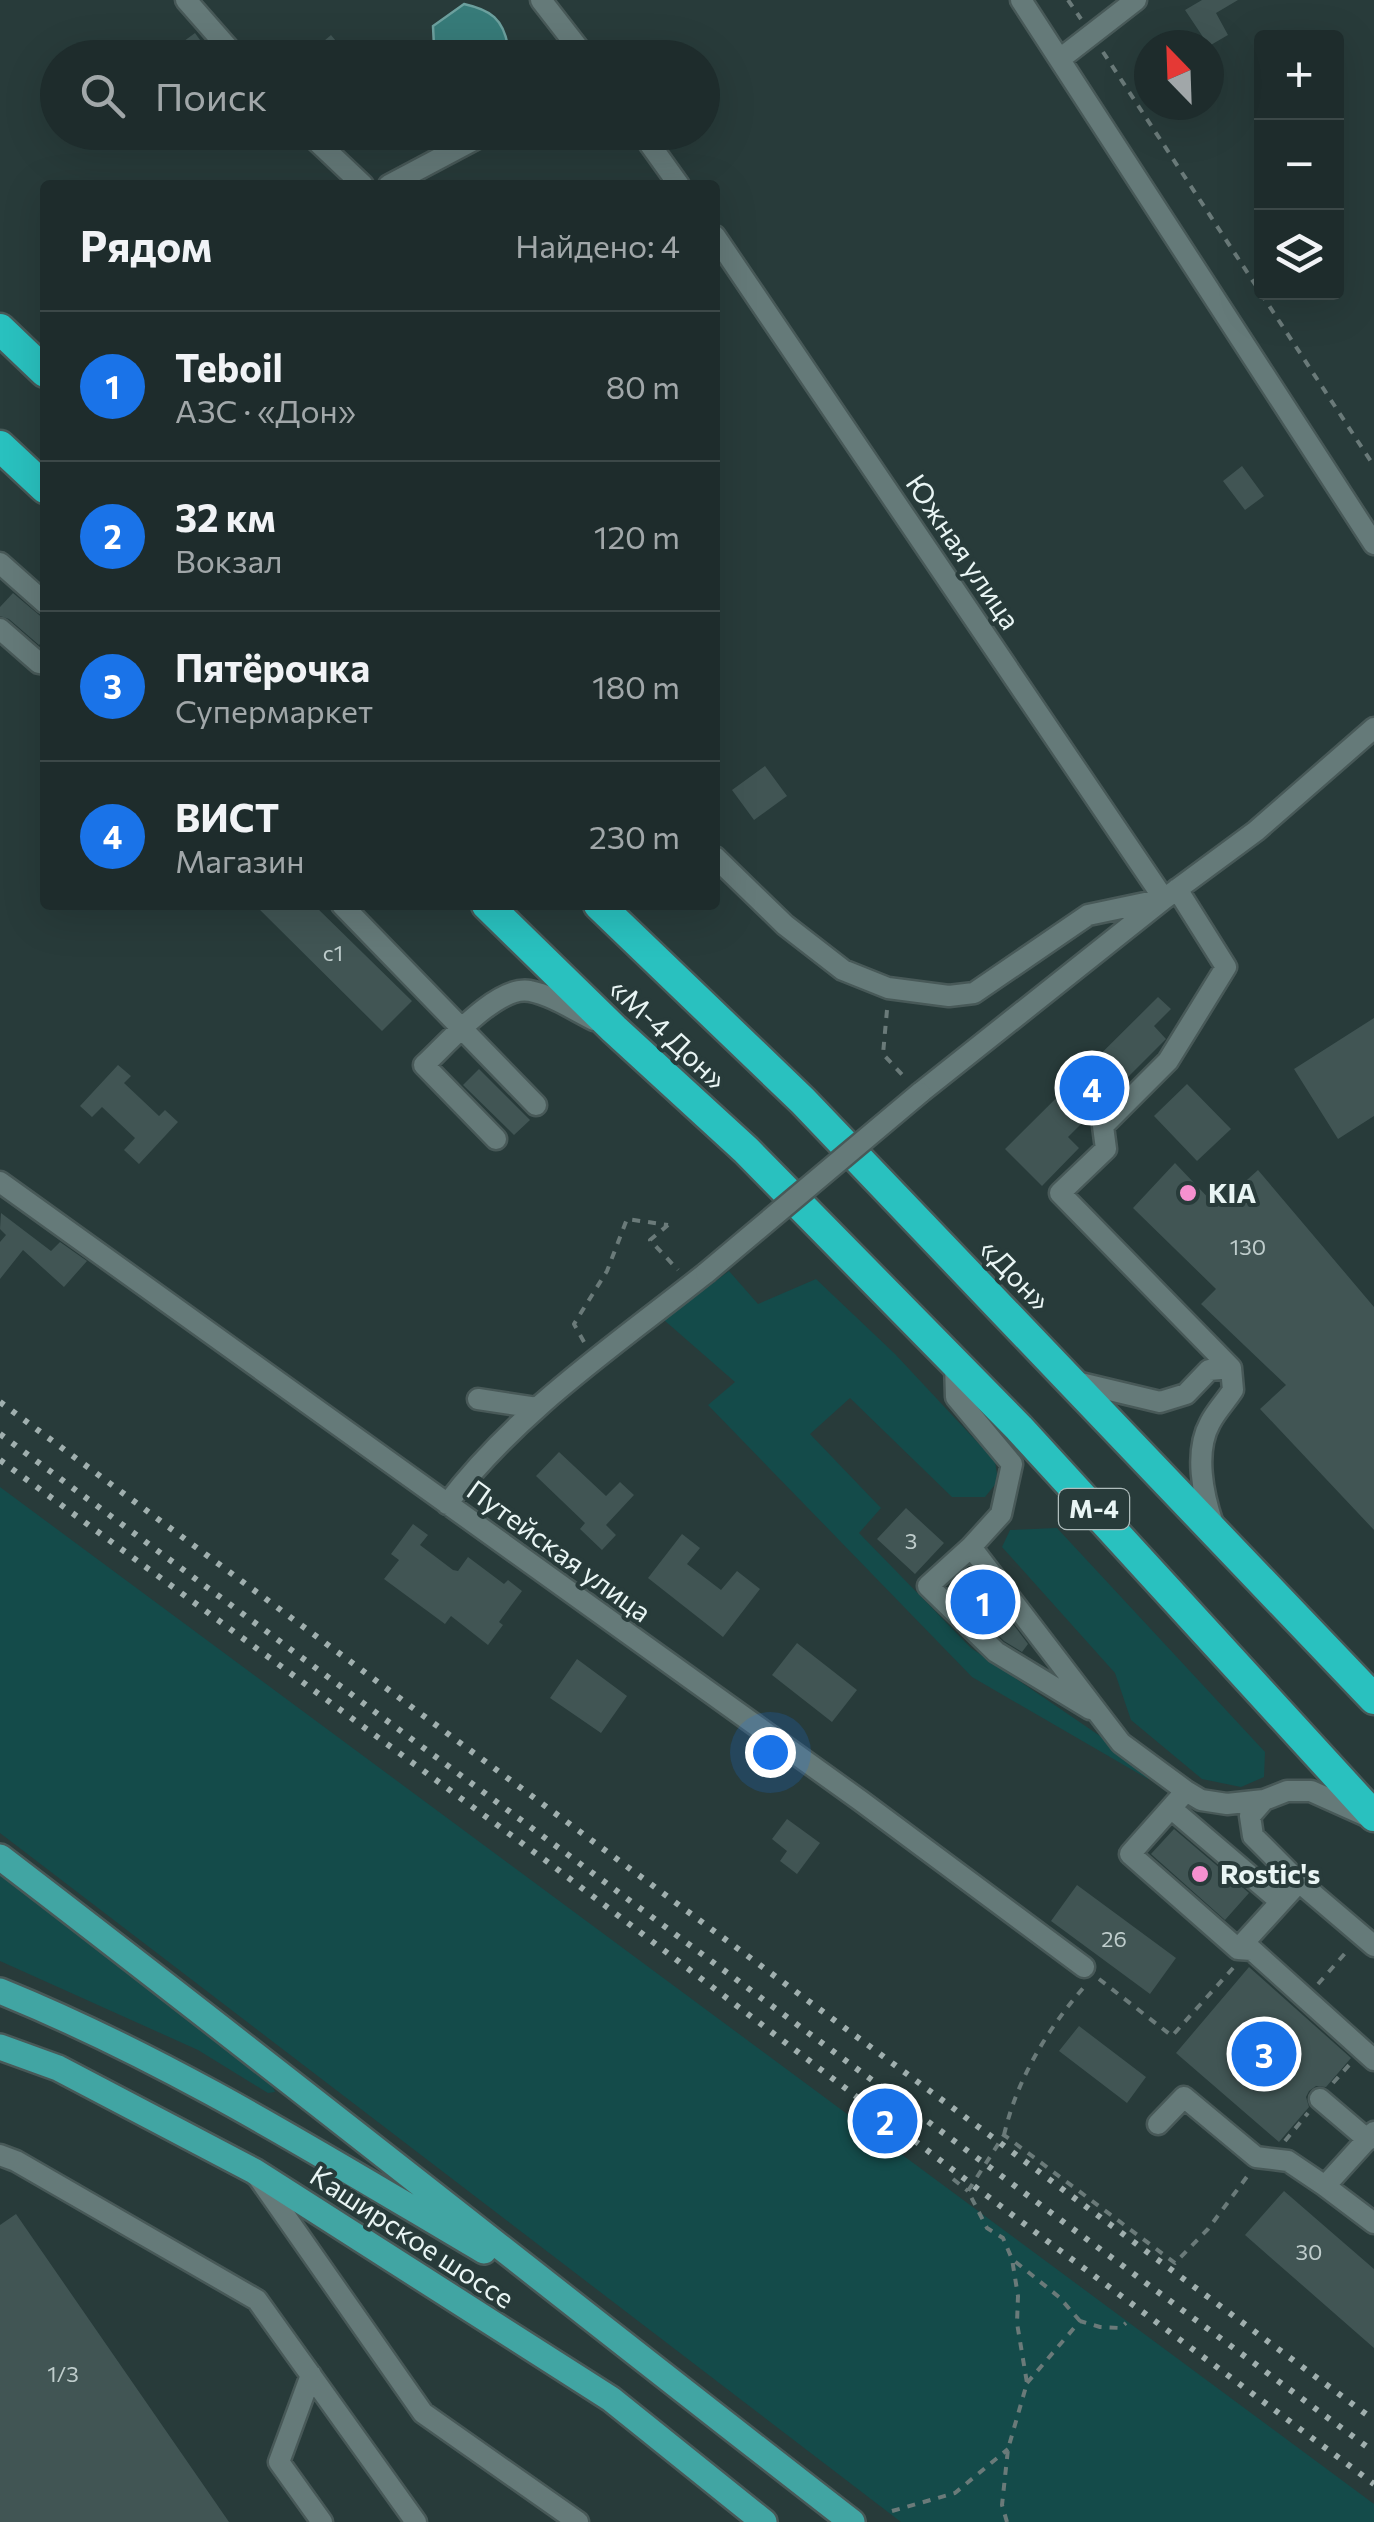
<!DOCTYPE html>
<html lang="ru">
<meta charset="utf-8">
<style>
:root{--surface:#1e2c2c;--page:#2b3838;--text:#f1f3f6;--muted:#a1a7a9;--line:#3c4848;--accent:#1a73e8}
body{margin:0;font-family:Commissioner,sans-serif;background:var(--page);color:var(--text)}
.controls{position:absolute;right:30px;top:30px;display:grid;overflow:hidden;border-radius:10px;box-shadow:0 10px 40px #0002}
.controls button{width:90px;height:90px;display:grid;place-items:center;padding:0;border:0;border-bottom:2px solid var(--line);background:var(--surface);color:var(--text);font:50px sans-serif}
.compass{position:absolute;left:1134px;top:30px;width:90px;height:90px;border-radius:50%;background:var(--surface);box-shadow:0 10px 40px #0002;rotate:337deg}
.you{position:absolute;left:770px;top:1752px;width:35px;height:35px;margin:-25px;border:8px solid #fff;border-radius:50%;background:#1a73e8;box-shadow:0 0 0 15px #1a73e833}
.badge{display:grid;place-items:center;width:65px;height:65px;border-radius:50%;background:var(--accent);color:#fff;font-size:32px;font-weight:700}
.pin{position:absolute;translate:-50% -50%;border:5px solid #fff;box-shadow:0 2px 10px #0006}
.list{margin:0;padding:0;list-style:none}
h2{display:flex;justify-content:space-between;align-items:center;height:130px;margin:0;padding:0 40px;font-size:42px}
h2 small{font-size:32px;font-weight:400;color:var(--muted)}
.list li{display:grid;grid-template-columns:65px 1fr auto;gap:30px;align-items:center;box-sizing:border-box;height:150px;padding:0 40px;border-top:2px solid var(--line)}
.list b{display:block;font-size:38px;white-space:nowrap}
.list p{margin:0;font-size:32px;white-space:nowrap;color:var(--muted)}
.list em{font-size:32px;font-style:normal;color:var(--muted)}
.icon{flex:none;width:55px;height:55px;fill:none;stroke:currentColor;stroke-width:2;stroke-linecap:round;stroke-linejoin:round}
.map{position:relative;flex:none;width:1374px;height:2522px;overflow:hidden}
.search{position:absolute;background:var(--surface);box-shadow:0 10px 40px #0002;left:40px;top:40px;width:680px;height:110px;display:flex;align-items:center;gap:25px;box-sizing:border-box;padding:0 35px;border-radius:55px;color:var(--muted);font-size:38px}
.panel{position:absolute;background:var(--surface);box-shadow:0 10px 40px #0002;left:40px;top:180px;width:680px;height:730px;border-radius:10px}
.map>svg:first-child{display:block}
</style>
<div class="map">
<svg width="1374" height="2522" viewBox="0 0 1374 2522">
<rect width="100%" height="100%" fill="#283b3a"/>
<path fill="#144b4a" d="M729 1271 758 1304 816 1279 895 1354 995 1461 998 1481 985 1497H952L850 1398 810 1434 881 1508 859 1533 971 1648 1153 1772 1148 1779 972 1677 708 1405 735 1382 664 1320Z
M0 1487 1374 2504V2522H901L0 1833Z
M1057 1528 1265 1752 1264 1777 1241 1787 1202 1779 1131 1720 1115 1673 1002 1547 1010 1530Z
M0 1875 272 2085 275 2092 268 2093 198 2050 0 1961Z"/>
<path fill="#377b79" stroke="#6ca09e" stroke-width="2.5" d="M464 4C491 10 503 19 508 46L473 57H445L434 46 433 26Z"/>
<path fill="#415554" d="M1202 0H1238L1216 13 1228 35 1209 46 1185 10Z
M195 33 208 51 199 58H161Z
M331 35 350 58H304Z
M1242 466 1264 496 1245 510 1223 481Z
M13 593 45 620V639L39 645 9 619 0 616V607Z
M765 766 787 796 754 820 732 790Z
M255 905H314L412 1001 382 1031Z
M1158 997 1171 1009 1154 1026 1166 1039 1068 1137 1079 1148 1042 1186 1005 1149Z
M1374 1018V1116L1338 1139 1294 1069Z
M118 1065 131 1076 124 1083 159 1116 165 1110 178 1122 139 1164 124 1150 135 1138 102 1107 92 1117 80 1106Z
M479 1069 530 1120 514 1135 463 1085Z
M1187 1084 1231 1129 1197 1161 1154 1116Z
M1175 1163 1217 1207 1258 1170 1374 1307V1530L1260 1409 1286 1385 1201 1304 1216 1289 1133 1208Z
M1 1213 51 1251 60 1242 87 1261 64 1287 23 1250 0 1279V1242L6 1235 0 1229Z
M559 1452 606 1496 620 1482 634 1495 606 1525 616 1535 602 1550 580 1529 585 1523 536 1476Z
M906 1508 944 1543 915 1574 877 1539Z
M413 1524 428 1535 420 1545 453 1570 458 1571 468 1557 504 1584 508 1580 522 1591 499 1622 503 1625 488 1645 451 1616 445 1624 384 1579 399 1560 391 1554Z
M682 1534 700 1548 687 1564 721 1590 737 1571 760 1589 723 1637 648 1578Z
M969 1579 1001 1608 1028 1644 1022 1652 1004 1641 956 1594Z
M797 1643 857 1690 832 1722 772 1675Z
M577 1659 627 1696 601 1733 550 1698Z
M787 1819 820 1843 797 1874 780 1861 787 1851 772 1839Z
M1174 1829 1249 1893 1225 1920 1151 1854Z
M1077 1885 1176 1958 1150 1994 1051 1921Z
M1249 1967 1351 2058 1326 2087 1316 2086 1309 2091 1306 2097 1309 2107 1279 2142 1176 2053Z
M1079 2026 1146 2077 1127 2103 1059 2051Z
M1284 2191 1374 2269V2348L1245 2235Z
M16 2214 229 2522H0V2225Z"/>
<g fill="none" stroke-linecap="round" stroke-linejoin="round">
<defs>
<path id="minor" d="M186 0 237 58
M541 0 586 58
M1021 0 1374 544
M1060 59 1136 0
M307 132 363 185
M641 132 679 185
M389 185 489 132
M715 236 1164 899 1088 915 974 993 949 996 888 988 843 970 785 925 715 857
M0 563 45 603
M0 629 39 663 45 664
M1177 889 1226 967 1168 1061 1103 1126 1106 1149 1060 1193 1231 1368 1233 1390C1226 1401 1216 1411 1210 1423 1194 1452 1203 1495 1213 1524
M342 905 536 1105
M920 1093 1164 899 1256 831 1374 728
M496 1139 424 1065C446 1045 498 984 530 991 551 995 574 1010 594 1020
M0 1182 861 1801 1084 1967
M955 1363 956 1397 1012 1464 1001 1514 971 1547 1121 1743 1186 1791 1201 1800 1227 1804 1264 1800 1287 1791H1311L1369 1817
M1072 1381 1160 1402 1186 1394 1209 1370 1231 1368
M478 1399 537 1408
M447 1504C517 1411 617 1344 706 1273
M971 1547 928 1586 996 1652 1090 1709
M1186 1791 1130 1854 1238 1949 1252 1950 1374 2060
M1172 1809 1281 1902
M1299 1882 1374 1946
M1238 1949 1299 1882 1253 1836 1250 1816 1264 1800
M1320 2099 1368 2140
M1158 2124 1184 2097 1256 2157 1288 2161 1325 2186
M1374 2132 1325 2186 1374 2223
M0 2155 16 2161 257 2300 416 2522
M258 2177 423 2413 578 2522
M311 2375 279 2462 322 2522"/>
<path id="major" d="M0 1857C286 2076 567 2301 852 2522
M0 1991C170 2060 326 2158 484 2251
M0 2047 58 2068 254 2171 611 2399 764 2522"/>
<path id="highway" d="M0 329 45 372
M0 446 45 488
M487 905 614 1029 746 1150 1019 1428 1374 1816
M599 905 803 1101 1374 1699"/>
</defs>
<use href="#minor" stroke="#485958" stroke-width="25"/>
<use href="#major" stroke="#485958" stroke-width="30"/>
<use href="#highway" stroke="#485958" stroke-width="35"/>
<path stroke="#6a7a79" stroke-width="4" stroke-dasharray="8 8" stroke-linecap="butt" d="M1068 0 1081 19
M1103 52 1374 466
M887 1010 883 1054 907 1080
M668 1225 650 1240 678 1270
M584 1342 574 1324 607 1271 627 1219 668 1225
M1099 1979 1172 2036 1234 1967
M1318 1984 1348 1950
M1333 2083 1350 2064
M1004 2135C1017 2079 1047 2030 1084 1987
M1285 2141 1308 2113
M953 2179 968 2191
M1080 2321 1059 2297 1012 2259 1003 2238 987 2228 968 2191 1004 2135 1175 2263 1208 2229 1249 2174
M1027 2383 1080 2321 1100 2327 1120 2328 1126 2323
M892 2511 955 2493 1008 2449
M1007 2522 1002 2505 1008 2449 1027 2383 1017 2323 1018 2296 1012 2259"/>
<use href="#minor" stroke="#657a79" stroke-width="20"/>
<use href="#major" stroke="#41a5a3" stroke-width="25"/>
<use href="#highway" stroke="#29c1bf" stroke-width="30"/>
<path stroke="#a0afae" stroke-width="6" stroke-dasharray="5 10" stroke-linecap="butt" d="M0 1402 1374 2420
M0 1434 1374 2452
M0 1460 549 1863 1011 2214 1374 2484"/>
<defs>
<path id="minor-bridge" d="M706 1273 920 1093"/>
</defs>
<use href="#minor-bridge" stroke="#485958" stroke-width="25" stroke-linecap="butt"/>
<use href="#minor-bridge" stroke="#657a79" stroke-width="20"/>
</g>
<g fill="#f690cf" stroke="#283b3a" stroke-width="4">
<circle cx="1188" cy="1193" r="10"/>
<circle cx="1200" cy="1874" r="10"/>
</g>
<g text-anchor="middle" stroke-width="8" stroke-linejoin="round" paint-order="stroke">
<g font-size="22" fill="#bfcdcc">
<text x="333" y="961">с1</text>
<text x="1248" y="1255">130</text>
<text x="911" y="1549">3</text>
<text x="1114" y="1947">26</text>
<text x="1309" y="2260">30</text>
<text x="63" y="2382">1/3</text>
</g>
<rect fill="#283b3a" stroke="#afbdbc" stroke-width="2.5" x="1059" y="1489" width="70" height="40" rx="8"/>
<g font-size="25" font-weight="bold" fill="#e9f5f4">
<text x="1094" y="1518">М-4</text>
</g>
<g font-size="28" fill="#e9f5f4" stroke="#283b3a">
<text transform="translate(963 552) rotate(56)" y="10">Южная улица</text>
<text transform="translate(668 1034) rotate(43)" y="10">«М-4 Дон»</text>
<text transform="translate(1015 1275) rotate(46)" y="10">«Дон»</text>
<text transform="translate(559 1551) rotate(36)" y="10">Путейская улица</text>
<text transform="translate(412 2237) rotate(33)" y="10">Каширское шоссе</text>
</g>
<g font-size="28" font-weight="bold" fill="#e9f5f4" stroke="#283b3a" text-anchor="start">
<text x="1208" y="1203">KIA</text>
<text x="1220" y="1884">Rostic's</text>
</g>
</g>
</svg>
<div class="controls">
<button>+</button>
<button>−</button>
<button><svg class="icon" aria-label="layers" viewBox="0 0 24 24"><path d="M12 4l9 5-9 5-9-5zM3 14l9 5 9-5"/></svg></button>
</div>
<svg class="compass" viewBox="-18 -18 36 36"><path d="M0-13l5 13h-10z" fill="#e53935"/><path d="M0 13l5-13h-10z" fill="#a1a7a9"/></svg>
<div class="you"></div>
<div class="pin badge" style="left:983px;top:1602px">1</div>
<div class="pin badge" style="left:885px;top:2121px">2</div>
<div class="pin badge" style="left:1264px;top:2054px">3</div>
<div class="pin badge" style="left:1092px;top:1088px">4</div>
<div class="search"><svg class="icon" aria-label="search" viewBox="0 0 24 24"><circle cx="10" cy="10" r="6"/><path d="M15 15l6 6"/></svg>Поиск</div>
<section class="panel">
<h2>Рядом<small>Найдено: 4</small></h2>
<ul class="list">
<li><span class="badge">1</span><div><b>Teboil</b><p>АЗС · «Дон»</p></div><em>80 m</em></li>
<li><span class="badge">2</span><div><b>32 км</b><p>Вокзал</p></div><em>120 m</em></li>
<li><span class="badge">3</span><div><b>Пятёрочка</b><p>Супермаркет</p></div><em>180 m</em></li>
<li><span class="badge">4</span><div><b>ВИСТ</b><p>Магазин</p></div><em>230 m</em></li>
</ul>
</section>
</div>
